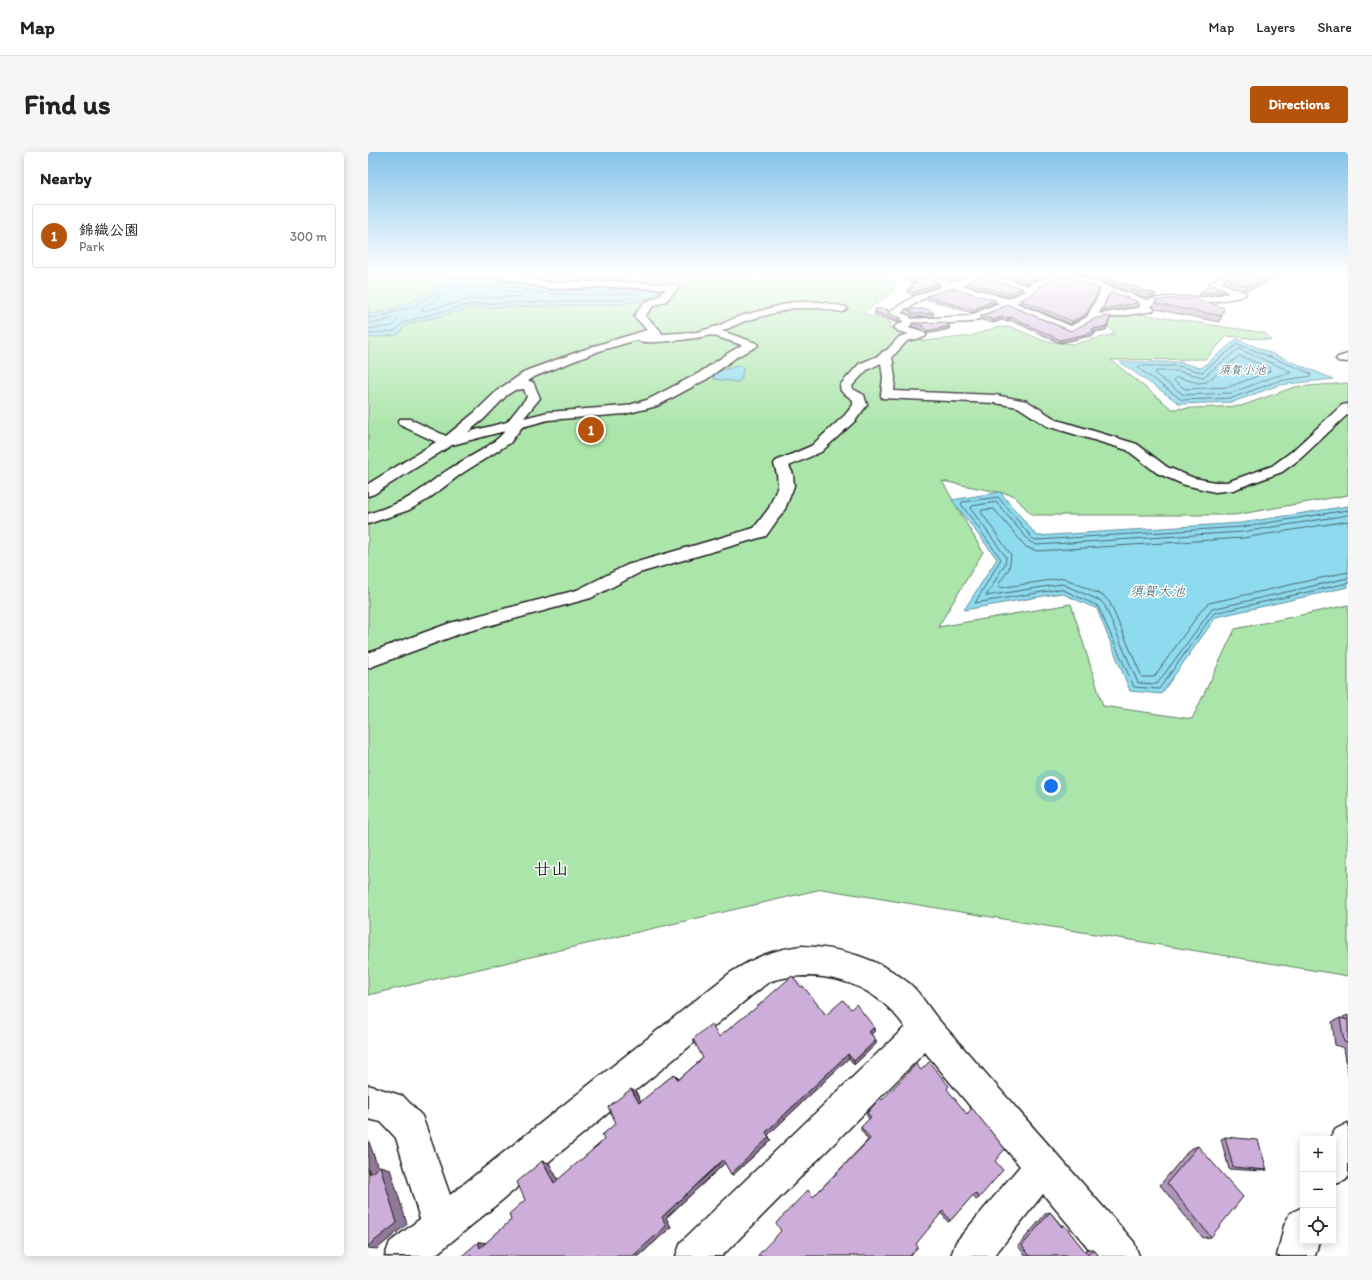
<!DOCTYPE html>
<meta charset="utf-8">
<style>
:root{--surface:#fff;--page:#f6f6f6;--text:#222;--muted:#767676;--line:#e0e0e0;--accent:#b45309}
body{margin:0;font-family:Itim,"Klee One",sans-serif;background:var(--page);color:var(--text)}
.controls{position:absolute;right:12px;bottom:12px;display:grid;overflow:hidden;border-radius:4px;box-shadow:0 2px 10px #0003}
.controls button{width:36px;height:36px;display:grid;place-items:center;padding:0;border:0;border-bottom:1px solid var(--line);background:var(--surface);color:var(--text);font:20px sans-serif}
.you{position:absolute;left:683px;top:634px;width:14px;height:14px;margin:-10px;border:3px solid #fff;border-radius:50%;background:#1a73e8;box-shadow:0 0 0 6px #1a73e833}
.badge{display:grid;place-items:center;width:26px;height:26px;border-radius:50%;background:var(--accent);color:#fff;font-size:13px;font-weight:700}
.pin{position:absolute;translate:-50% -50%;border:2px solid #fff;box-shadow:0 1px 4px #0006}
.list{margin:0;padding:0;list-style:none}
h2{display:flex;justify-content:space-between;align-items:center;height:52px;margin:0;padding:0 16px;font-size:17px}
h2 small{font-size:13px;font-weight:400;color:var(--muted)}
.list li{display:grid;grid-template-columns:26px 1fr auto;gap:12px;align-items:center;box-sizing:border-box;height:64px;margin:0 8px 8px;padding:0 8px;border:1px solid var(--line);border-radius:4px}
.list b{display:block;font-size:15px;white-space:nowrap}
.list p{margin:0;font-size:13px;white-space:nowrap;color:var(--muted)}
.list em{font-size:13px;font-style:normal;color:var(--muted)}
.icon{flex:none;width:22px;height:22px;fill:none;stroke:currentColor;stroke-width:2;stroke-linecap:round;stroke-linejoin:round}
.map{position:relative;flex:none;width:980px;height:1104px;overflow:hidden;border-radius:4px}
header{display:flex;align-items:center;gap:24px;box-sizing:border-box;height:56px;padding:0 20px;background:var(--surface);border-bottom:1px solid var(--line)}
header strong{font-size:19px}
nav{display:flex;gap:22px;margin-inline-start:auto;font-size:14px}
.intro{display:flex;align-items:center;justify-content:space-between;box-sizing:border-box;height:96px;padding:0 24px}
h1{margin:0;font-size:28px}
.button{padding:10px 18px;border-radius:4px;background:var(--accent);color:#fff;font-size:14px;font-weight:700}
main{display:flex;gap:24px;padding:0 24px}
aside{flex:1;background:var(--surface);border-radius:4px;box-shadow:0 2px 10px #0003}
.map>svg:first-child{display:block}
</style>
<header>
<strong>Map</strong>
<nav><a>Map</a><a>Layers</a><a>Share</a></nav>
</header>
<div class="intro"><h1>Find us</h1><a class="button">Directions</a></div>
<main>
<aside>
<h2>Nearby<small></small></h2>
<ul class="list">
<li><span class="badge">1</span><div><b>錦織公園</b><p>Park</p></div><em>300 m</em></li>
</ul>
</aside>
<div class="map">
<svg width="980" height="1104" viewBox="0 0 980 1104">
<rect width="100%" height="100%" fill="#fff"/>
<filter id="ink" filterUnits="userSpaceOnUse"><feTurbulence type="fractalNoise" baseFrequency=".025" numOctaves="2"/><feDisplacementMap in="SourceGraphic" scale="8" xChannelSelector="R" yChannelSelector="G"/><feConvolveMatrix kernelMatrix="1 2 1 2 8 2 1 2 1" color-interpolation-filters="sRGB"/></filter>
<g filter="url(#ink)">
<path fill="#abe5aa" stroke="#648063" d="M0 121H519V123L524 125C526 128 527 131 527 134 524 144 502 155 494 161L523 171 521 176 526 177 534 184 557 189 603 184 629 175H643L676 189 695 191 706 192 747 182 734 167 772 162 897 181 903 188 859 184 838 207 743 208 804 257 873 254 927 235 980 231V343L867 363H664L645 343 574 329 615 400 570 475 703 452 735 554 824 567 867 477 980 453V824L454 737 0 843Z"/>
<path fill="#8edaee" stroke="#608e9a" d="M117 126 153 132 170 137 231 139 294 138 283 146 255 152 103 156 37 173 30 183 0 186V162C27 159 51 149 72 132L70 129 85 127Z
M869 187 965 227 911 233 865 250 812 252 752 210H811L833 216Z
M370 214 375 215C376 219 373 222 374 226L370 230 346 227 345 224 351 219Z
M632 340 669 384 873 371 980 354V435L848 465 793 542 762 539 729 457 693 441 596 458 629 407 584 348Z"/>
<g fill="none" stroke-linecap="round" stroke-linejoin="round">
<path stroke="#4a6870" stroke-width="1" d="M116 135 151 141 154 144 102 147 56 159 53 158 80 137Z
M0 166 11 165 44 155 62 145 76 133 86 131 129 132 170 141 231 143 266 141 268 143 266 145 254 148 103 152 36 170 27 179 0 182
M0 171 12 170 28 165 30 167 25 174 0 177
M870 192 942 221 943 224 910 229 864 246 814 248 770 216 772 214H810L834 220Z
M871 197 922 219 923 221 908 224 863 241 816 243 787 222 788 219H810L835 225Z
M872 204 902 216V219L861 235 817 237 805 228 809 225 830 231 838 230Z
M980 358 873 375 669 388 665 387 630 345 594 350 593 352 633 407 607 451 693 437 730 454 766 535 791 537 846 461 980 431
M980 363 874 380 669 393 662 390 628 350 604 354 602 356 638 405 637 412 618 444 694 432 733 449 737 454 770 531 789 532 844 457 980 426
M980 369 875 386 669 399 658 395 626 357 614 358 613 360 643 403 641 417 630 433 631 436 696 426 736 444 742 451 774 525H786L835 456 841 451 980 420"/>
<defs>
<path id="minor" d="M80 121H139L183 131 244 129 309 133 311 135 309 137 298 149 285 154 277 164 292 178 294 182 329 180 350 174 369 165 425 150H451L478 155 479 157 474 160 451 156H425L377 169 354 179 388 191 390 193 388 195 370 204 339 227 289 254 257 262 180 268 154 275 142 291 93 322 59 348 41 358 0 372V362C17 356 33 351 48 341 60 333 71 323 83 316 101 304 123 296 137 279L84 293 6 342 0 344V332L68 290 32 273 30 270 32 267H42L78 284 106 261 131 237 160 218 226 194 279 178 266 164 277 150 290 145 298 137 244 135 183 137 134 126 84 124ZM343 183 374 193 362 200 331 221 279 248 257 254 180 260 156 266 172 246 165 230 160 229 168 224 234 198 269 188C276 194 332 186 343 183ZM156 237 159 245 139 270 100 280 116 267 139 243 147 238Z
M540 121H555L585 130 599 125 600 121H616L661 134 663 131 690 121H704L779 148 798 145H839L862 141 843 134 841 132 857 121H868L853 131 876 140 878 142 873 145 839 151H798L781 154 786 157 785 159 727 168 703 181 640 155 603 170 543 173 540 175 554 179 558 183 557 185 539 189 527 202 524 204 527 226 526 239 627 243 659 249 689 268 769 292 799 315 826 326 847 330H859L904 314 923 300 974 253 980 252V262L933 306 914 320 865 338 847 340 817 333 789 321 759 298 679 274 650 255 627 251 514 246 513 243 515 226 513 211 499 218 484 234 485 237 496 243 499 253 487 269 453 300 421 314 425 322 426 334 417 357 398 384 271 421 223 446 94 481 0 516V501L82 471 209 438 259 413 386 376 401 356 410 334 409 322 406 312 408 309 443 294 477 263 485 253V248L473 239 472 234 474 231 491 212 512 203 514 200 519 198 531 185 541 182 530 179 526 175 536 169 521 164 520 162 521 160 547 144 575 134ZM609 125 658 139 640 147 594 133 606 129ZM696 125 733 138 719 165 703 174 648 151 664 144 670 135ZM585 137 631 151 601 164 543 167 542 164 533 161 553 148ZM741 141 773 153 770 156 731 162Z
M980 202V210L970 209 968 207 970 205Z
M433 794C472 795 512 807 542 832 553 842 560 855 569 866L766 1090 771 1104H727L675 1042 626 1104H583L588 1090 652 1014 557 900 354 1104H308L313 1090 537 875C514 842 481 825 441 824 428 824 413 825 401 830 395 834 390 839 384 843L66 1104H17L22 1090 52 1067 28 986 13 970 0 967V933L35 944 54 964 82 1043 362 821C387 805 404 798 433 794Z
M980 971V1023L978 1028 965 1033V987H961L968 977Z
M935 1055V1089H951L947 1104H909L916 1074 922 1061Z"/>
</defs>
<use href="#minor" stroke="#1c1c1c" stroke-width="3"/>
<use href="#minor" fill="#fff" fill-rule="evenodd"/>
</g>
<path fill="#b095bb" stroke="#1c1c1c" d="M530 121H547L571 134 545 143 539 141V138L543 136V134L545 132 536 128V126L530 123Z
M562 121H599L598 124 585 128Z
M623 121H684L662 130 660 132Z
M709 121H724L788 142 787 145 779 146Z
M866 121H915L889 135 876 139 856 131 858 126Z
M973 121H980V127L976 126Z
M599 130 654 139 640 145 599 133Z
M857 137 856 140 839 144H831L832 140Z
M731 139 718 164 703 172 652 151V148Z
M559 144 627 148V151L604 161 559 147Z
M787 149 854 164 851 170 787 157 785 155Z
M640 153 703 179 742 167 738 178 727 180 726 183 692 191 642 168 639 170 634 168 625 171 613 168V164Z
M537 157 566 161 565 164 544 165 542 163 536 161Z
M507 160 521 162 533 166 532 169 530 171 507 163Z
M544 171 581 177 559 182 554 178 544 174Z
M433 835 458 863 483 857 506 875V880L503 882 508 888V892L486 913 481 906 400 983 403 988 365 1023 363 1022 357 1011 298 1066 303 1075 271 1104 110 1090 118 1091 143 1068 157 1048 174 1009 181 1011 190 1028 236 988 248 971 268 940 273 950 306 922 311 927 335 906 351 885 383 860Z
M980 863V921L976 896 967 893 964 870 972 866 976 867 975 865Z
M553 918 579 938 627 1009 611 1046 608 1048 605 1043 582 1069 580 1070 573 1061 445 1045 500 988 493 978V975L501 967 499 964V961L514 948Z
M857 985 899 1018 894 1019 861 1017 853 987Z
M830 994 843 1085 835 1086 792 1033 822 997Z
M682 1060 693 1073H696L717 1100 719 1097H725L731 1104H658L650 1094 678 1061Z"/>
<path fill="#907998" stroke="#1c1c1c" d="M596 121H599L598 124 585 128V125Z
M676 121H684L662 130 660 132 661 129 663 126Z
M909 121H915L889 135 876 139 878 134Z
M571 131V134L545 143V140Z
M654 136V139L640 145V142Z
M732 136 731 139 718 164 703 172 704 169Z
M857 137 856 140 839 144 840 140Z
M788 142 787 145 779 146 780 143Z
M627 148V151L604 161V158Z
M771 150 769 155 734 160V157Z
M743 164 738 178 727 180 726 183 692 191V188L723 177Z
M634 165V168L625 171V168Z
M643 165 642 168 639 170 640 166Z
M533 166 532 169 530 171V168Z
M582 174 581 177 559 182V179Z
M506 875V880L501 884V880Z
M508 888V892L486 913V909Z
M480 902 481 906 400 983 403 988 365 1023 363 1022 398 980Z
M263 937 268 940 276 955 271 951Z
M0 987 13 1024 2 1022 0 1016Z
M355 1008 358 1010 298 1066 303 1075 271 1104H265L294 1065Z
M174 1009 181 1011 193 1033 186 1031Z
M12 1014 22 1017 39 1072 9 1097 0 1096Z
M110 1090 119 1091 112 1096Z"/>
<path fill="#cdadd9" stroke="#1c1c1c" d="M533 121H547L571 131 545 140 539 138 546 135 543 134 544 132 549 131 536 125 540 124Z
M573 121H596L585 125Z
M634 121H676L663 126 661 129Z
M719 121H724L788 142 780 143Z
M866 121H909L890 131 878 134 858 126Z
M610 124 654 136 640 142 599 130 607 127Z
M697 124 732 136 719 161 704 169 652 148 665 142 672 133Z
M845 133 857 137 840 140H832Z
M585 136 627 148 604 158 559 144Z
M743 140 771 150 770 151 734 157Z
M800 147H832L856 156 854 164 789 152 787 149Z
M640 153 703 179 728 166 743 164 738 175 723 177 727 180 692 188 643 165 640 166 634 165 625 168 613 164Z
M507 157H519L521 162 533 166 530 168 507 160Z
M537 157H560L566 161 544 162 543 159Z
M576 170 582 174 559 179 555 174 544 171Z
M424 824 433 835 435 834 458 863 475 848 483 857 488 852 506 875 501 880 508 888 486 909 480 902 398 980 401 985 363 1022 355 1008 294 1065 298 1074 265 1104H94L110 1090 112 1096 143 1068 141 1062 157 1048 149 1030 174 1009 186 1031 236 988 234 983 248 971 240 955 263 937 271 951 306 922 310 928 335 906 325 887 343 872 351 885 383 859V860Z
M972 866 980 868V891L976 890Z
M561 910 581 934 579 937 599 962 604 956 637 997 627 1009 635 1018 611 1046 607 1041 582 1069 575 1059 548 1092 550 1095 542 1104H389L413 1079 408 1071 440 1038 445 1045 502 987 493 975 503 965 499 961 512 946 514 948 548 912 553 918Z
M857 985 890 988 899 1018 865 1015Z
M830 994 875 1045 843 1085 799 1031Z
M12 1014 29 1071 0 1094V1016L2 1022Z
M682 1060 694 1075 696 1073 720 1103 725 1097 731 1104H662L654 1094Z"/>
</g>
<linearGradient id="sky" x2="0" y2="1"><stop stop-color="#84c3ea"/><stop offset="0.44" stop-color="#fff"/><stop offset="1" stop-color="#fff" stop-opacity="0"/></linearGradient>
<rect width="980" height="276" fill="url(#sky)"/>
<g text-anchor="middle" stroke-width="3" stroke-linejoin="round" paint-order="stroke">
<g font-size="12" font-style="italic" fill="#445e66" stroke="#fff">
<text x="874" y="222">須賀小池</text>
</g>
<g font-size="14" font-style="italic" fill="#445e66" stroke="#fff">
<text x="789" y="444">須賀大池</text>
</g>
<g font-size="17" font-weight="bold" fill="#1c1c1c" stroke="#fff">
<text x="183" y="723">廿山</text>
</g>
</g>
</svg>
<div class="controls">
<button>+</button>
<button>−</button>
<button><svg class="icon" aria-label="locate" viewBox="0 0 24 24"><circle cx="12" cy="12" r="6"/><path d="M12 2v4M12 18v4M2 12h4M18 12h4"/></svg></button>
</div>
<div class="you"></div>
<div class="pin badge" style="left:223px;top:278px">1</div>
</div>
</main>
